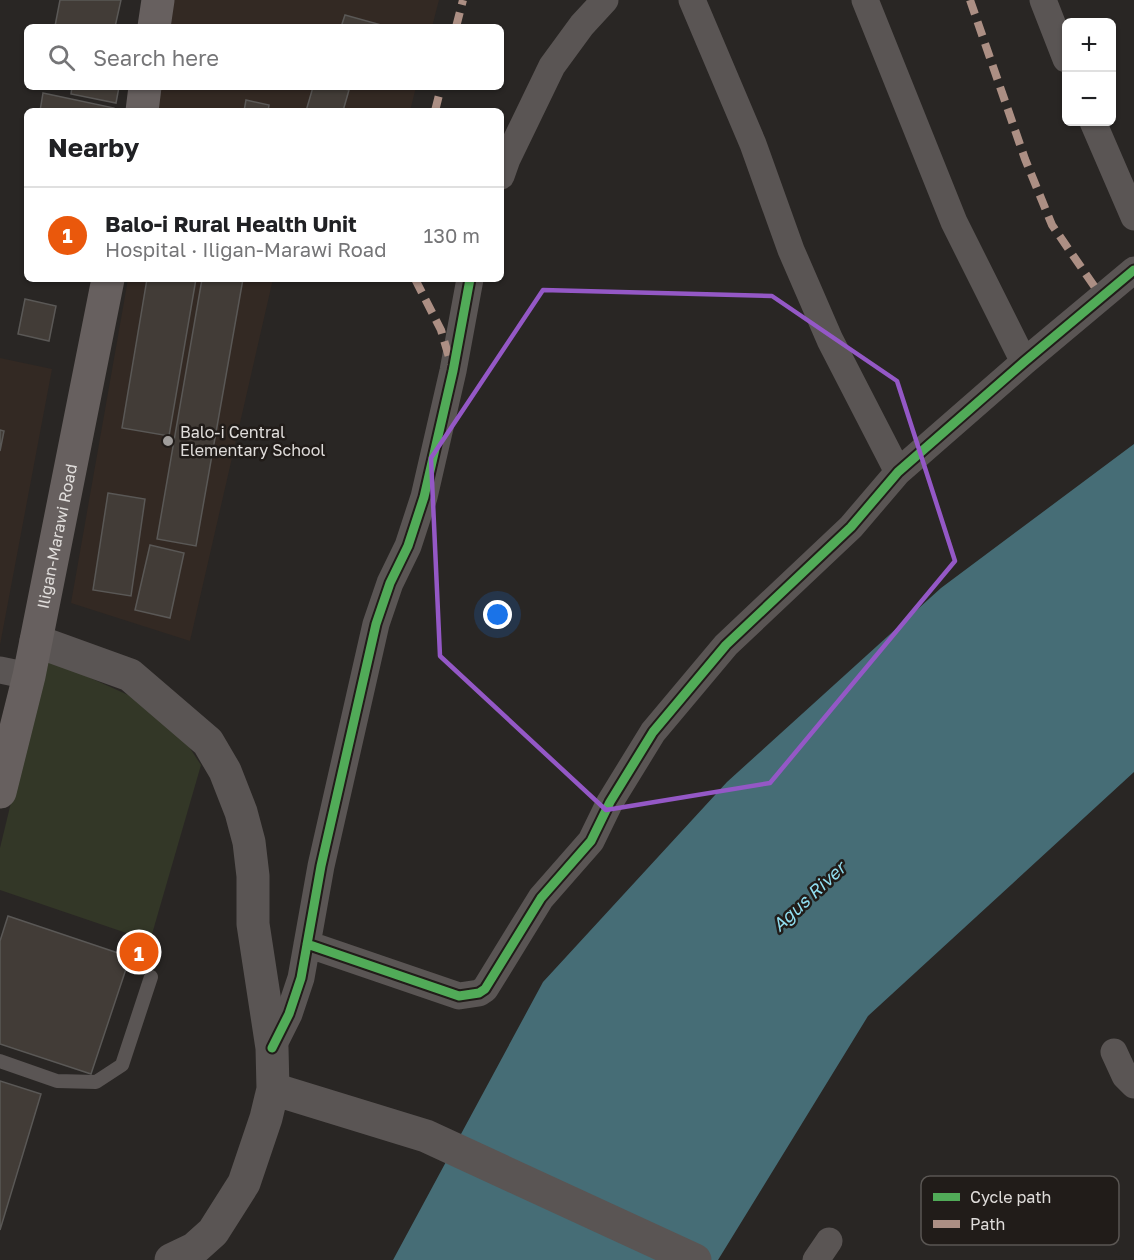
<!DOCTYPE html>
<meta charset="utf-8">
<style>
:root{--surface:#fff;--page:#f6f6f6;--text:#202124;--muted:#757577;--line:#e0e0e0;--accent:#ea580c}
body{margin:0;font-family:"Golos Text",sans-serif;background:var(--page);color:var(--text)}
.controls{position:absolute;right:18px;top:18px;display:grid;overflow:hidden;border-radius:9px;box-shadow:0 2px 4px #0004}
.controls button{width:54px;height:54px;display:grid;place-items:center;padding:0;border:0;border-bottom:2px solid var(--line);background:var(--surface);color:var(--text);font:30px sans-serif}
.you{position:absolute;left:498px;top:615px;width:21px;height:21px;margin:-15px;border:4px solid #fff;border-radius:50%;background:#1a73e8;box-shadow:0 0 0 9px #1a73e833}
.badge{display:grid;place-items:center;width:39px;height:39px;border-radius:50%;background:var(--accent);color:#fff;font-size:20px;font-weight:700}
.pin{position:absolute;translate:-50% -50%;border:3px solid #fff;box-shadow:0 2px 6px #0006}
.list{margin:0;padding:0;list-style:none}
h2{display:flex;justify-content:space-between;align-items:center;height:78px;margin:0;padding:0 24px;font-size:26px}
h2 small{font-size:20px;font-weight:400;color:var(--muted)}
.list li{display:grid;grid-template-columns:39px 1fr auto;gap:18px;align-items:center;box-sizing:border-box;height:96px;padding:0 24px;border-top:2px solid var(--line)}
.list b{display:block;font-size:22px;white-space:nowrap}
.list p{margin:0;font-size:20px;white-space:nowrap;color:var(--muted)}
.list em{font-size:20px;font-style:normal;color:var(--muted)}
.icon{flex:none;width:33px;height:33px;fill:none;stroke:currentColor;stroke-width:2;stroke-linecap:round;stroke-linejoin:round}
.map{position:relative;flex:none;width:1134px;height:1260px;overflow:hidden}
.search{position:absolute;background:var(--surface);box-shadow:0 2px 4px #0004;left:24px;top:24px;width:480px;height:66px;display:flex;align-items:center;gap:15px;box-sizing:border-box;padding:0 21px;border-radius:9px;color:var(--muted);font-size:22px}
.panel{position:absolute;background:var(--surface);box-shadow:0 2px 4px #0004;left:24px;top:108px;width:480px;height:174px;border-radius:9px}
.map>svg:first-child{display:block}
</style>
<div class="map">
<svg width="1134" height="1260" viewBox="0 0 1134 1260">
<rect width="100%" height="100%" fill="#292624"/>
<path fill="#332923" d="M174 0H439L432 27H170Z
M161 87H416L410 111H157Z
M128 279H273L190 641 71 603Z
M0 358 52 369 0 645Z"/>
<path fill="#333727" d="M46 658 166 712 201 765 150 941 0 890V848Z"/>
<path fill="#466d76" d="M1134 444V772L868 1016 718 1260H393L543 982 727 782 941 588Z"/>
<path fill="#423c37" stroke="#5a5856" stroke-width="1.5" d="M60 0H121L115 27 55 26Z
M345 15 385 26V27H341Z
M72 87H119L116 103 71 94Z
M313 87H337L349 90 343 111H306Z
M43 93 114 108V111H40Z
M246 100 269 105 268 111H244Z
M147 279H196L169 436 122 428Z
M202 279H243L196 546 157 539Z
M25 299 56 306 49 341 18 334Z
M0 430 4 431 0 451Z
M108 493 145 499 131 596 93 590Z
M150 545 184 553 170 618 135 610Z
M8 916 130 957 91 1074 0 1044V941Z
M0 1081 41 1094 0 1230Z"/>
<g fill="none" stroke-linecap="round" stroke-linejoin="round">
<path stroke="#5a5554" stroke-width="14" d="M0 1061 57 1081 96 1082 122 1065 151 977"/>
<path stroke="#5a5554" stroke-width="27" d="M692 0 753 144 791 250 830 340 898 472
M865 0 954 222 1024 362
M1043 0 1066 59
M1093 122 1134 217
M501 176 507 159 552 66 582 25 605 0
M0 670 29 676
M307 944 459 996 479 993 485 989 541 898 591 841 610 802 653 732 726 645 851 527 898 472 1024 362 1134 270
M272 1048 289 1014 301 978 321 866 376 624 390 583 408 546 424 497 453 371 470 279
M1114 1052 1125 1076 1134 1085
M816 1260 829 1241"/>
<path stroke="#5a5554" stroke-width="33" d="M36 641 130 675 208 742 225 771 241 812 249 842 253 876V924L272 1048 273 1089 266 1118 244 1183 213 1232 194 1249 171 1260
M273 1089 426 1136 695 1260"/>
<g stroke="#67605f" stroke-width="33">
<path d="M154 27 158 0"/>
<path d="M142 111 145 87"/>
<path id="s1" d="M0 792 29 676 108 279"/>
</g>
<path stroke="#ac8f84" stroke-width="8" stroke-dasharray="15 8" stroke-linecap="butt" d="M970 0 1025 159 1052 225 1101 296
M456 27 463 0
M435 111 441 87
M415 279 441 330 451 364"/>
<defs>
<path id="cycleway" d="M307 944 459 996 479 993 485 989 541 898 591 841 610 802 653 732 726 645 851 527 898 472 1024 362 1134 270
M272 1048 289 1014 301 978 321 866 376 624 390 583 408 546 424 497 453 371 470 279"/>
</defs>
<use href="#cycleway" stroke="#211c19" stroke-width="13"/>
<use href="#cycleway" stroke="#51ab58" stroke-width="9"/>
</g>
<path fill="none" stroke="#9458c6" stroke-width="4.5" stroke-linejoin="round" d="M543 290 772 296 897 381 955 561 770 783 606 810 440 656 431 458Z"/>
<circle fill="#a09d9b" stroke="#211c19" stroke-width="2" cx="168" cy="441" r="6"/>
<g text-anchor="middle" stroke-width="5" stroke-linejoin="round" paint-order="stroke">
<g font-size="16" fill="#e0dddb" stroke="#211c19" text-anchor="start">
<text x="180" y="438">Balo-i Central<tspan x="180" dy="18">Elementary School</tspan></text>
</g>
<g font-size="16" fill="#e0dddb" stroke="#211c19">
<text dy="6" stroke="none"><textPath href="#s1" startOffset="262">Iligan-Marawi Road</textPath></text>
</g>
<g font-size="18" font-style="italic" fill="#90ddef" stroke="#211c19">
<text transform="translate(809 897) rotate(-43)" y="6">Agus River</text>
</g>
</g>
<rect x="921" y="1176" width="198" height="69" rx="9" fill="#211c19" stroke="#5a5653" stroke-width="1.5"/>
<rect x="933" y="1193" width="27" height="8" fill="#51ab58"/>
<rect x="933" y="1220" width="27" height="8" fill="#ac8f84"/>
<g font-size="16" fill="#e0dddb">
<text x="970" y="1203">Cycle path</text>
<text x="970" y="1230">Path</text>
</g>
</svg>
<div class="controls">
<button>+</button>
<button>−</button>
</div>
<div class="you"></div>
<div class="pin badge" style="left:139px;top:952px">1</div>
<div class="search"><svg class="icon" aria-label="search" viewBox="0 0 24 24"><circle cx="10" cy="10" r="6"/><path d="M15 15l6 6"/></svg>Search here</div>
<section class="panel">
<h2>Nearby<small></small></h2>
<ul class="list">
<li><span class="badge">1</span><div><b>Balo-i Rural Health Unit</b><p>Hospital · Iligan-Marawi Road</p></div><em>130 m</em></li>
</ul>
</section>
</div>
